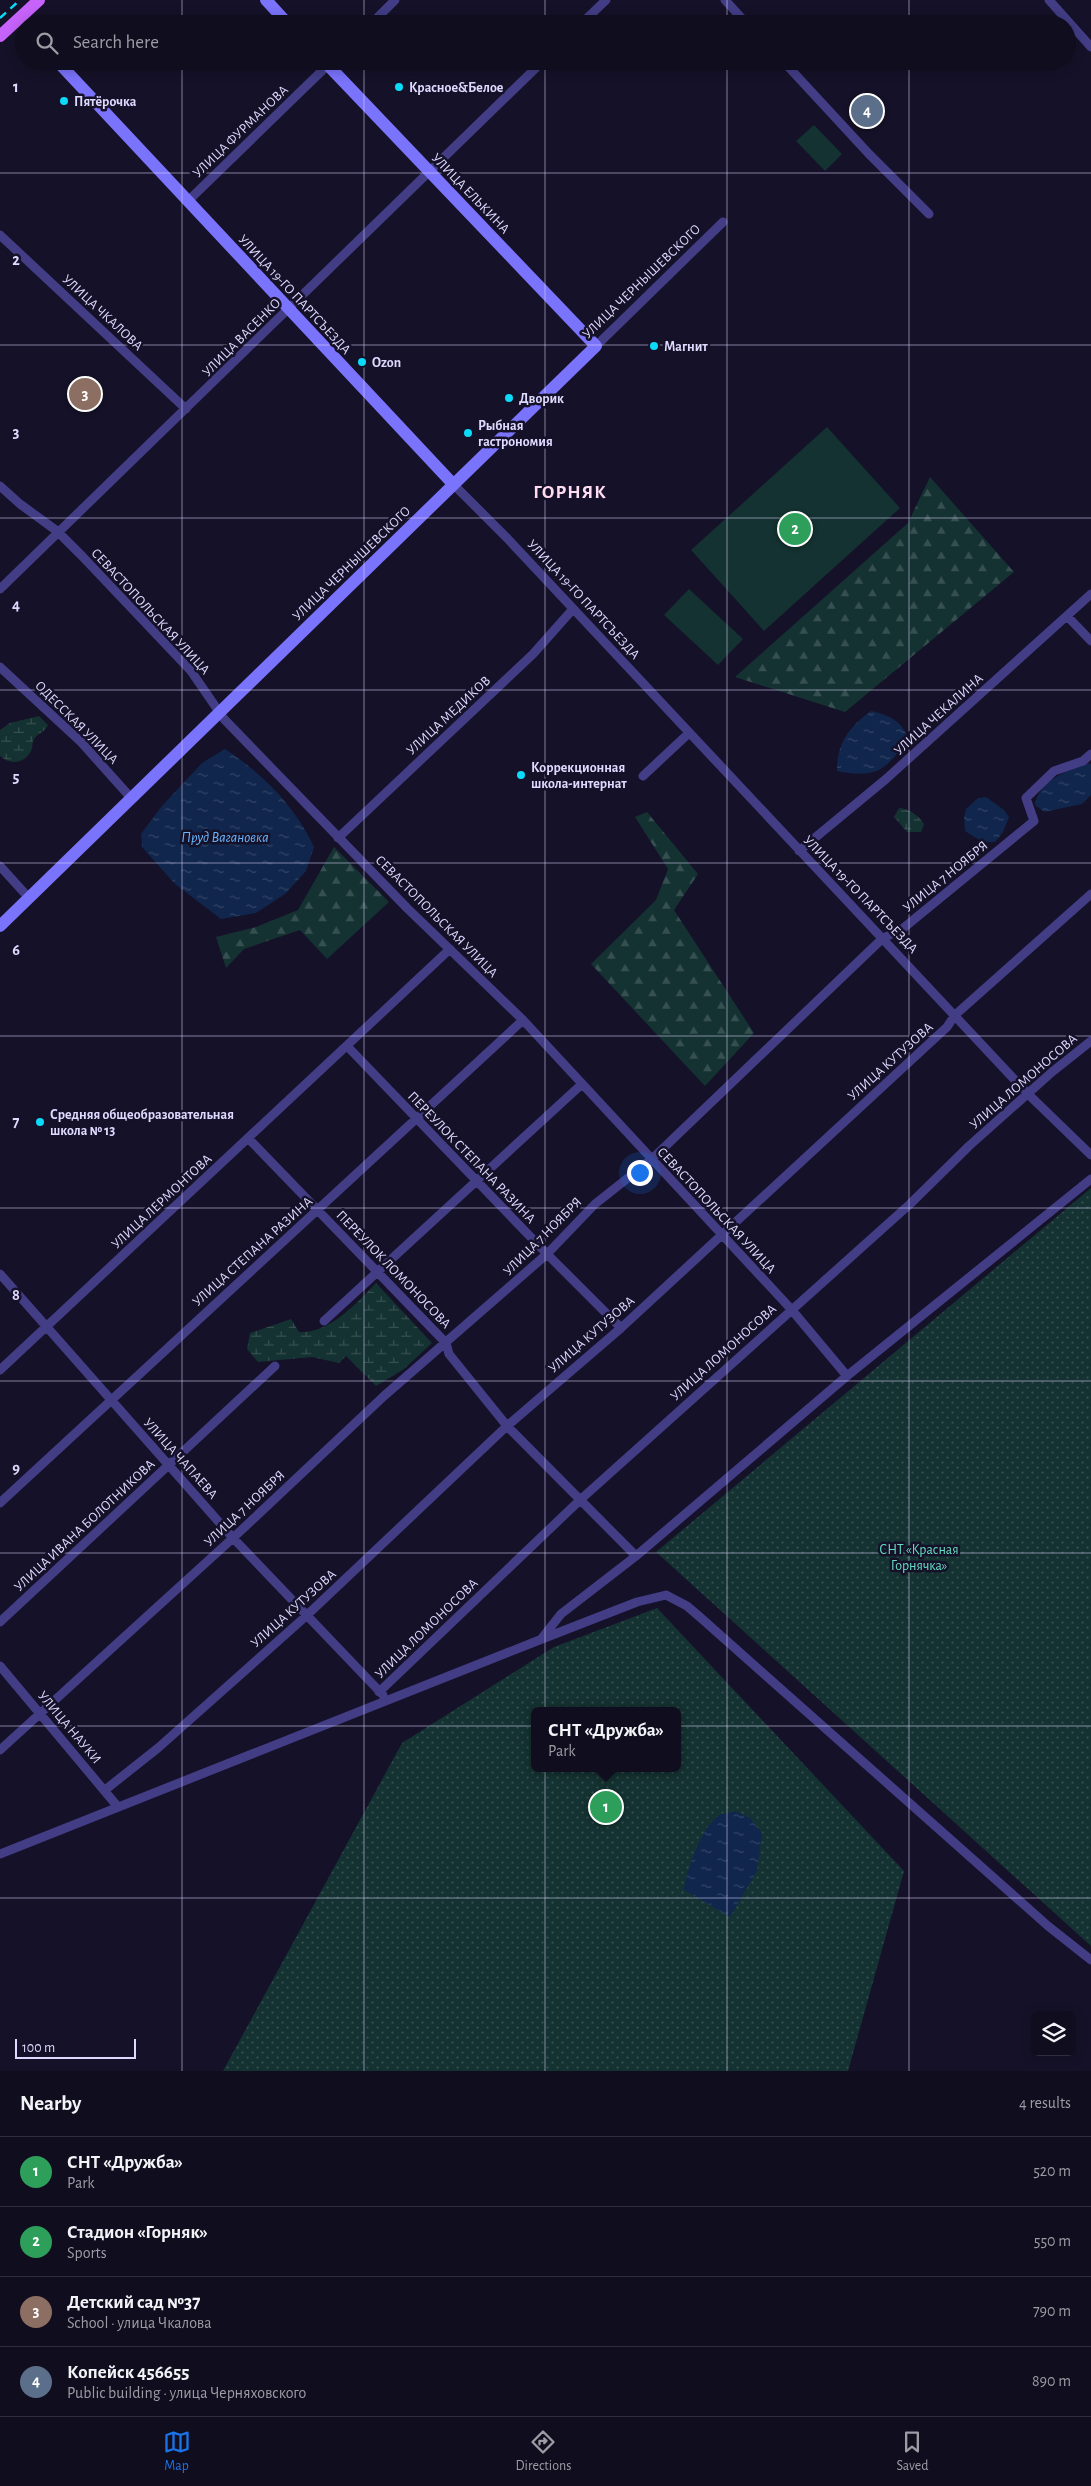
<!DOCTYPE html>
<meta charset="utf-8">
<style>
:root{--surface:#100d1e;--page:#1e1b2b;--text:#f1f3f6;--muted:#9c9ca4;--line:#302d3c;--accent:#1a73e8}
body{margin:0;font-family:"Alegreya Sans",sans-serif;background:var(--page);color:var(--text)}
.controls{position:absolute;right:15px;bottom:15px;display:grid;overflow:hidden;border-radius:8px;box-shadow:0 2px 12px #0003}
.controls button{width:45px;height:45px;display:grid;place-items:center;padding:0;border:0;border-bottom:1px solid var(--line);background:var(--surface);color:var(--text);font:25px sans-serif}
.scale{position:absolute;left:15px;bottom:12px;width:121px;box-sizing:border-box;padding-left:5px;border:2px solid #ded9fe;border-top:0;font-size:14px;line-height:18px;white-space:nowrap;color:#ded9fe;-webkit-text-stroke:4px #151128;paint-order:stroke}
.you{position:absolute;left:639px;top:1172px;width:18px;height:18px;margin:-12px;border:4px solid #fff;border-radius:50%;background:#1a73e8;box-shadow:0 0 0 8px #1a73e833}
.badge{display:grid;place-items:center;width:32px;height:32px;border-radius:50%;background:var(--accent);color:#fff;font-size:16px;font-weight:700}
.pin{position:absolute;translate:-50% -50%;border:2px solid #fff;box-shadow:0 1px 5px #0006}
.popup{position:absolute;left:531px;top:1707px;width:150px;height:65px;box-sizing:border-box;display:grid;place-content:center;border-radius:8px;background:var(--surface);filter:drop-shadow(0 1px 4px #0005);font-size:16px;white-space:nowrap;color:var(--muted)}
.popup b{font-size:19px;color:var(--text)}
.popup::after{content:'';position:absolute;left:50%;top:100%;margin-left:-10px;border:10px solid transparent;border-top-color:var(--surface)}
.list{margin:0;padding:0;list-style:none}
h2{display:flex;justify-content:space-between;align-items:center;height:65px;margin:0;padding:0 20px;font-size:21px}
h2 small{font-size:16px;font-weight:400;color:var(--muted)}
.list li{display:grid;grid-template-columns:32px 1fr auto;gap:15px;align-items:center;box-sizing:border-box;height:70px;padding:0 20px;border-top:1px solid var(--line)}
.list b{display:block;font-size:19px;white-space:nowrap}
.list p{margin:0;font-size:16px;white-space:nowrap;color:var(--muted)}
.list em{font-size:16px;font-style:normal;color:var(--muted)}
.icon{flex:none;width:28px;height:28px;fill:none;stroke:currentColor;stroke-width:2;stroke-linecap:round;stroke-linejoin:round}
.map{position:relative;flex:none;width:1091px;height:2071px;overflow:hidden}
.search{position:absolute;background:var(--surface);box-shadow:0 2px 12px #0003;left:15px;right:15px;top:15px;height:55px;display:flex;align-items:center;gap:12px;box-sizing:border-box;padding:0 18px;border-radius:28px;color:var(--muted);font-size:19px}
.sheet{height:345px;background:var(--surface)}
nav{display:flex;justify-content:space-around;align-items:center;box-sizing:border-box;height:70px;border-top:1px solid var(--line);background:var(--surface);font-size:14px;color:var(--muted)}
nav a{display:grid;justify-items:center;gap:2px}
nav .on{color:var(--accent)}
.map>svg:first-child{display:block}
</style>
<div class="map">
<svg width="1091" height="2071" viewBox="0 0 1091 2071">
<defs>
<pattern id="forest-firs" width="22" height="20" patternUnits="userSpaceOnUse" patternTransform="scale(1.25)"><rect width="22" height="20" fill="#143231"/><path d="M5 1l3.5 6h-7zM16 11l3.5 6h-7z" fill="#364f50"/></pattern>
<pattern id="wetland-marsh" width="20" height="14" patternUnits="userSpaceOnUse" patternTransform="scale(1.25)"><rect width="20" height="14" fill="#143231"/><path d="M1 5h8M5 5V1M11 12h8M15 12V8" fill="none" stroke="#364f50"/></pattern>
<pattern id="garden-dots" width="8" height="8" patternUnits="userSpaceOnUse" patternTransform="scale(1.25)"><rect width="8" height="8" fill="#143231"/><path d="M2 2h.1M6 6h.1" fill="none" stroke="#364f50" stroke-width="1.8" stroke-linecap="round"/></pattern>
<pattern id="water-ripples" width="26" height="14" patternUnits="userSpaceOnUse" patternTransform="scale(1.25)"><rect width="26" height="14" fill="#10264c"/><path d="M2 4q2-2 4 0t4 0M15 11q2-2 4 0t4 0" fill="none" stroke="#324567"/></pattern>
</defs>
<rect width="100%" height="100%" fill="#151128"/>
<path fill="#143231" d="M814 125 842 154 825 171 796 141Z
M827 427 900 508 764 631 691 550Z
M689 589 743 639 718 665 664 615Z"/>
<path fill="url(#forest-firs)" d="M930 477 1014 572 845 712 735 677 908 523Z
M647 812 698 874 674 910 754 1033 705 1086 591 964 656 900 668 869 635 817Z
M334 847 389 902 327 959 300 930 244 949 226 968 216 937 256 927 298 910Z"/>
<path fill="url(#wetland-marsh)" d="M39 716 48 725C45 732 38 733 34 739 32 742 33 748 31 751 24 764 10 765 0 756V730L10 723Z
M899 808C910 809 918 815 924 824L921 832H907L894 817Z
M376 1283 432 1343 404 1369 376 1386 346 1356 339 1363 312 1357 258 1362 247 1349 250 1333 291 1319 299 1332C329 1334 357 1303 376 1283Z"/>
<path fill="url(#garden-dots)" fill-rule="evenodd" d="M1091 1188V1946L656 1552Z
M657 1608 904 1871 848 2071H223L402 1743 554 1647ZM535 1711H677V1768H535Z"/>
<path fill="url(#water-ripples)" d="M871 711C889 715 900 720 908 737 888 770 876 779 837 771 837 743 849 727 871 711Z
M225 749C263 774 295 806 314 847L306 871 285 894 256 913 221 919 175 884 142 847 141 834 162 806 202 763Z
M1088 763 1091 764V795L1082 804 1044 812 1035 805C1039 780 1067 771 1088 763Z
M986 797 1004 810 1009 817 1003 832 995 842C982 843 976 838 965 831L964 817 966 809 978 798Z
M735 1811 750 1818 762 1833 757 1871 730 1917 684 1890C686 1871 702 1825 720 1815 724 1813 731 1813 735 1811Z"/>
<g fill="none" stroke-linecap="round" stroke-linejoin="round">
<path stroke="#423d85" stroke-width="9" d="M725 0 747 24
M1049 0 1091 47
M371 24 395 0
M581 24 606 0
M783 61 869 154 929 214
M188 201 332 61
M0 235 186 409
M596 346 723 222
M453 484 507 538 1028 1094 1091 1155
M0 486 20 504 57 531 82 556 191 671 224 719 407 908 523 1020 791 1309 847 1376
M0 589 543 61
M1067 616 1091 641
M0 667 81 742 132 799
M643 776 689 733
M338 838 533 654 573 609
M799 851 886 779 1091 594
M0 866 29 898
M347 1046 547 1254 621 1328
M248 1138 446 1343 449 1354 507 1426 636 1556
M0 1274 233 1538 383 1695
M324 1321 582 1084
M0 1370 450 949
M0 1503 523 1020
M0 1622 275 1366
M542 1638 561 1614 636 1556 847 1376 1091 1179
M0 1666 118 1807
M379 1692 580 1500 910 1204 969 1146 1052 1072 1091 1041
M0 1750 233 1538 384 1396 547 1254 595 1204 652 1159 883 938 901 930 1034 821 1026 798 1054 771 1083 761 1091 754
M105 1790 158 1748 305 1617 507 1426 621 1328 947 1027 955 1015 1091 894
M0 1854 542 1639 637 1602 666 1595 687 1606 701 1618 1048 1926 1091 1960"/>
<path stroke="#7a73fb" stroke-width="12" d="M266 0 288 24
M57 61 453 484
M0 926 596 346 324 61"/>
<path stroke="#c663fa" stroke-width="12" d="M0 36 39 0"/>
<path stroke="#0bdaf8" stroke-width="2.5" stroke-dasharray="8 6" stroke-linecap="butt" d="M0 18 20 0"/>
</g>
<path fill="none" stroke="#ded9fe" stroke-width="1" stroke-opacity="0.55" d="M182 0V24M364 0V24M545 0V24M727 0V24M909 0V24M182 61V2071M364 61V2071M545 61V2071M727 61V2071M909 61V2071M0 173H1091M0 345H1091M0 518H1091M0 690H1091M0 863H1091M0 1036H1091M0 1208H1091M0 1381H1091M0 1553H1091M0 1726H1091M0 1898H1091"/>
<g fill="#0bdaf8" stroke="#151128" stroke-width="2">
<circle cx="399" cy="87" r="5"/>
<circle cx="64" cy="101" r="5"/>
<circle cx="654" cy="346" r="5"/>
<circle cx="362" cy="362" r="5"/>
<circle cx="509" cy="398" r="5"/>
<circle cx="468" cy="433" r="5"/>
<circle cx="521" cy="775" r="5"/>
<circle cx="40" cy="1122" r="5"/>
</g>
<g text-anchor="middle" stroke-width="5" stroke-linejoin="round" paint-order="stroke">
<g font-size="14" font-weight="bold" fill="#ded9fe" stroke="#151128" text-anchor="start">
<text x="409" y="92">Красное&amp;Белое</text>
<text x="74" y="106">Пятёрочка</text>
<text x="664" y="351">Магнит</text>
<text x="372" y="367">Ozon</text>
<text x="519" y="403">Дворик</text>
<text x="478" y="430">Рыбная<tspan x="478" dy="16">гастрономия</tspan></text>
<text x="531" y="772">Коррекционная<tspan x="531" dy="16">школа-интернат</tspan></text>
<text x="50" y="1119">Средняя общеобразовательная<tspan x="50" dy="16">школа № 13</tspan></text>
</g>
<g font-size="14" fill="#ded9fe" stroke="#151128">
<text transform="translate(240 131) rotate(-44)" y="5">УЛИЦА ФУРМАНОВА</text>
<text transform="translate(471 193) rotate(46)" y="5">УЛИЦА ЕЛЬКИНА</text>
<text transform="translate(641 281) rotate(-44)" y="5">УЛИЦА ЧЕРНЫШЕВСКОГО</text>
<text transform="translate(295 294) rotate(47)" y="5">УЛИЦА 19-ГО ПАРТСЪЕЗДА</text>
<text transform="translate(103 312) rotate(43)" y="5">УЛИЦА ЧКАЛОВА</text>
<text transform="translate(241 337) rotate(-45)" y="5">УЛИЦА ВАСЕНКО</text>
<text transform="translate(351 563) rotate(-44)" y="5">УЛИЦА ЧЕРНЫШЕВСКОГО</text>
<text transform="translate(584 599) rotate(47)" y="5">УЛИЦА 19-ГО ПАРТСЪЕЗДА</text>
<text transform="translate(151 611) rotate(47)" y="5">СЕВАСТОПОЛЬСКАЯ УЛИЦА</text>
<text transform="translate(938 714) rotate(-42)" y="5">УЛИЦА ЧЕКАЛИНА</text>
<text transform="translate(448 715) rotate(-43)" y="5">УЛИЦА МЕДИКОВ</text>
<text transform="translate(77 722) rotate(45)" y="5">ОДЕССКАЯ УЛИЦА</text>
<text transform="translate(945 876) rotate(-39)" y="5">УЛИЦА 7 НОЯБРЯ</text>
<text transform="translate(861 894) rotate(46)" y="5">УЛИЦА 19-ГО ПАРТСЪЕЗДА</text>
<text transform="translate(437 916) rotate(45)" y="5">СЕВАСТОПОЛЬСКАЯ УЛИЦА</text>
<text transform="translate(890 1061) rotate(-42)" y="5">УЛИЦА КУТУЗОВА</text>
<text transform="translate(1023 1081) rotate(-41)" y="5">УЛИЦА ЛОМОНОСОВА</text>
<text transform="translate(472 1157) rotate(46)" y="5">ПЕРЕУЛОК СТЕПАНА РАЗИНА</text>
<text transform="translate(161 1201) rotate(-43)" y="5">УЛИЦА ЛЕРМОНТОВА</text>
<text transform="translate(717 1210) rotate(47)" y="5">СЕВАСТОПОЛЬСКАЯ УЛИЦА</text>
<text transform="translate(542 1236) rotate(-45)" y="5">УЛИЦА 7 НОЯБРЯ</text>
<text transform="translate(252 1251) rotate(-42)" y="5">УЛИЦА СТЕПАНА РАЗИНА</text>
<text transform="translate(394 1269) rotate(46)" y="5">ПЕРЕУЛОК ЛОМОНОСОВА</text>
<text transform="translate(591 1334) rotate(-41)" y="5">УЛИЦА КУТУЗОВА</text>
<text transform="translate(723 1352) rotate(-42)" y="5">УЛИЦА ЛОМОНОСОВА</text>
<text transform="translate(181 1458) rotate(48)" y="5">УЛИЦА ЧАПАЕВА</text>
<text transform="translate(244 1508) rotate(-43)" y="5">УЛИЦА 7 НОЯБРЯ</text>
<text transform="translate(84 1525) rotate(-43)" y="5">УЛИЦА ИВАНА БОЛОТНИКОВА</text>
<text transform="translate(293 1608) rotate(-42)" y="5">УЛИЦА КУТУЗОВА</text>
<text transform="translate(426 1628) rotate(-44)" y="5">УЛИЦА ЛОМОНОСОВА</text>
<text transform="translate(70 1727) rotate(50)" y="5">УЛИЦА НАУКИ</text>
</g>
<g font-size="14" fill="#66ddc2" stroke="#151128">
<text x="919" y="1554">СНТ «Красная<tspan x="919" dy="16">Горнячка»</tspan></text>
</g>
<g font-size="15" font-style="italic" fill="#6ab4fb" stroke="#151128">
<text x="225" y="842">Пруд Вагановка</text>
</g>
<g font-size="19" font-weight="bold" letter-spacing="1" fill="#fedbf0" stroke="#151128">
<text x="570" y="498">ГОРНЯК</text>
</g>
</g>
<g font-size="16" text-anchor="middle" font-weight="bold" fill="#ded9fe" stroke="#151128" stroke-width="5" stroke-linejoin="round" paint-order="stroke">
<text x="16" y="92">1</text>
<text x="16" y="265">2</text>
<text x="16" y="437">3</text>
<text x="16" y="610">4</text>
<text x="16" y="782">5</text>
<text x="16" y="955">6</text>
<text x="16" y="1127">7</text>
<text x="16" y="1300">8</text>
<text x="16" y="1473">9</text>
</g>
</svg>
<div class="controls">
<button><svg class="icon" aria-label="layers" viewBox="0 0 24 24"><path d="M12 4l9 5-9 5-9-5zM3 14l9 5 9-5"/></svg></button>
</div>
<div class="scale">100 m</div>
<div class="you"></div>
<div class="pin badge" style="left:606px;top:1807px;background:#2e9e5b">1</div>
<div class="popup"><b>СНТ «Дружба»</b>Park</div>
<div class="pin badge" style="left:795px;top:529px;background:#2e9e5b">2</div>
<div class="pin badge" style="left:85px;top:394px;background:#8d6e63">3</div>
<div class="pin badge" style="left:867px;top:111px;background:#5c6f8a">4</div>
<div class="search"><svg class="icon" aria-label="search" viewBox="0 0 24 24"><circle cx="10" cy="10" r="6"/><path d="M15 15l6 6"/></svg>Search here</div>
</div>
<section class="sheet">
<h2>Nearby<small>4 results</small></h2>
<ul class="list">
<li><span class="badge" style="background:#2e9e5b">1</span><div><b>СНТ «Дружба»</b><p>Park</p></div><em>520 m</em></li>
<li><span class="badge" style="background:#2e9e5b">2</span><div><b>Стадион «Горняк»</b><p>Sports</p></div><em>550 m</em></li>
<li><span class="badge" style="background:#8d6e63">3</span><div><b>Детский сад №37</b><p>School · улица Чкалова</p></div><em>790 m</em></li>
<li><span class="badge" style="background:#5c6f8a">4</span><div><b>Копейск 456655</b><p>Public building · улица Черняховского</p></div><em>890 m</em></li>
</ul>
</section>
<nav>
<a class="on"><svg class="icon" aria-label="map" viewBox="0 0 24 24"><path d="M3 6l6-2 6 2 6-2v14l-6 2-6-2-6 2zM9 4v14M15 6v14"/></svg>Map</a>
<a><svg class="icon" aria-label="directions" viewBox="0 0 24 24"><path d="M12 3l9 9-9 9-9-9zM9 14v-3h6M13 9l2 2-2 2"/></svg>Directions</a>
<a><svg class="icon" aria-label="saved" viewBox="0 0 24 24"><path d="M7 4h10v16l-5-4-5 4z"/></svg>Saved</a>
</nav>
